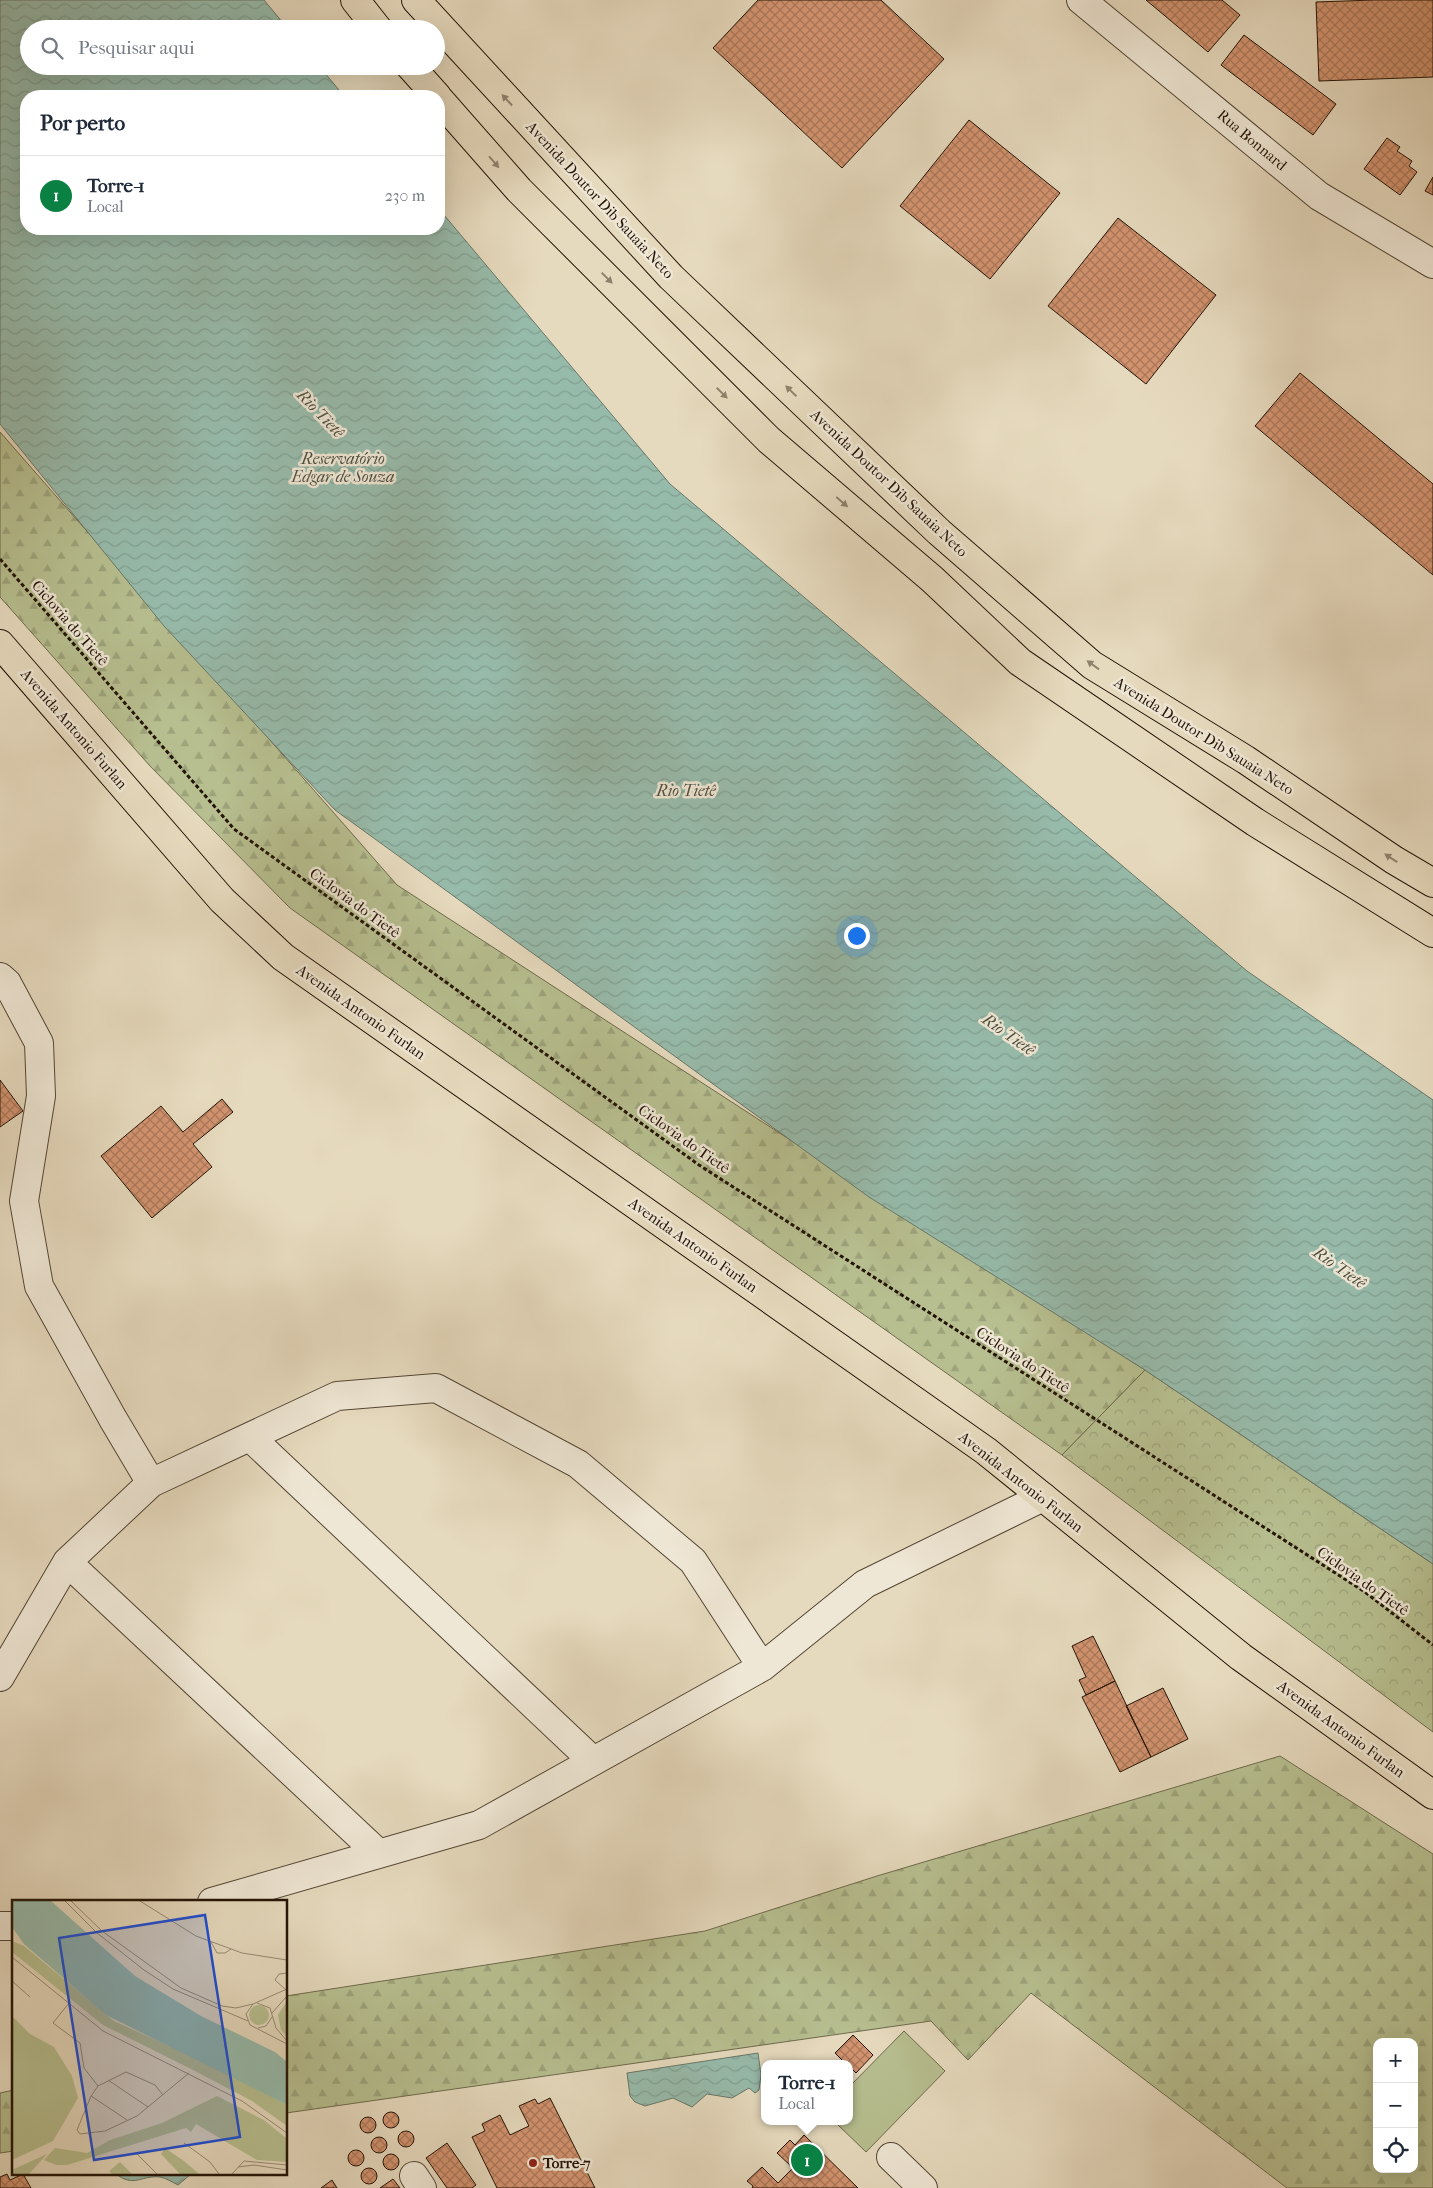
<!DOCTYPE html>
<html lang="pt">
<meta charset="utf-8">
<style>
:root{--surface:#fff;--page:#f6f6f7;--text:#1f2937;--muted:#747a83;--line:#e0e1e3;--accent:#0b8043}
body{margin:0;font-family:"IM FELL French Canon",serif;background:var(--page);color:var(--text)}
.controls{position:absolute;right:15px;bottom:15px;display:grid;overflow:hidden;border-radius:10px;box-shadow:0 5px 20px #0002}
.controls button{width:45px;height:45px;display:grid;place-items:center;padding:0;border:0;border-bottom:1px solid var(--line);background:var(--surface);color:var(--text);font:25px sans-serif}
.you{position:absolute;left:856px;top:935px;width:18px;height:18px;margin:-12px;border:4px solid #fff;border-radius:50%;background:#1a73e8;box-shadow:0 0 0 8px #1a73e833}
.badge{display:grid;place-items:center;width:32px;height:32px;border-radius:50%;background:var(--accent);color:#fff;font-size:16px;font-weight:700}
.pin{position:absolute;translate:-50% -50%;border:2px solid #fff;box-shadow:0 1px 5px #0006}
.popup{position:absolute;left:761px;top:2060px;width:92px;height:65px;box-sizing:border-box;display:grid;place-content:center;border-radius:10px;background:var(--surface);filter:drop-shadow(0 1px 4px #0005);font-size:16px;white-space:nowrap;color:var(--muted)}
.popup b{font-size:19px;color:var(--text)}
.popup::after{content:'';position:absolute;left:50%;top:100%;margin-left:-10px;border:10px solid transparent;border-top-color:var(--surface)}
.list{margin:0;padding:0;list-style:none}
h2{display:flex;justify-content:space-between;align-items:center;height:65px;margin:0;padding:0 20px;font-size:21px}
h2 small{font-size:16px;font-weight:400;color:var(--muted)}
.list li{display:grid;grid-template-columns:32px 1fr auto;gap:15px;align-items:center;box-sizing:border-box;height:80px;padding:0 20px;border-top:1px solid var(--line)}
.list b{display:block;font-size:19px;white-space:nowrap}
.list p{margin:0;font-size:16px;white-space:nowrap;color:var(--muted)}
.list em{font-size:16px;font-style:normal;color:var(--muted)}
.icon{flex:none;width:28px;height:28px;fill:none;stroke:currentColor;stroke-width:2;stroke-linecap:round;stroke-linejoin:round}
.map{position:relative;flex:none;width:1433px;height:2188px;overflow:hidden}
.search{position:absolute;background:var(--surface);box-shadow:0 5px 20px #0002;left:20px;top:20px;width:425px;height:55px;display:flex;align-items:center;gap:12px;box-sizing:border-box;padding:0 18px;border-radius:28px;color:var(--muted);font-size:19px}
.panel{position:absolute;background:var(--surface);box-shadow:0 5px 20px #0002;left:20px;top:90px;width:425px;height:145px;border-radius:20px}
.map>svg:first-child{display:block}
</style>
<div class="map">
<svg width="1433" height="2188" viewBox="0 0 1433 2188">
<defs>
<pattern id="forest-firs" width="22" height="20" patternUnits="userSpaceOnUse" patternTransform="scale(1.25)"><rect width="22" height="20" fill="#b7bf90"/><path d="M5 1l3.5 6h-7zM16 11l3.5 6h-7z" fill="#9da37b"/></pattern>
<pattern id="park-crowns" width="20" height="18" patternUnits="userSpaceOnUse" patternTransform="scale(1.25)"><rect width="20" height="18" fill="#b7bf90"/><path d="M2 6a3 3 0 1 1 6 0M12 15a3 3 0 1 1 6 0" fill="none" stroke="#9da37b"/></pattern>
<pattern id="water-waves" width="16" height="10" patternUnits="userSpaceOnUse" patternTransform="scale(1.25)"><rect width="16" height="10" fill="#97bbab"/><path d="M0 5q4-4 8 0t8 0" fill="none" stroke="#82a092"/></pattern>
<pattern id="building-cross-hatch" width="8" height="8" patternUnits="userSpaceOnUse" patternTransform="scale(1.25)"><rect width="8" height="8" fill="#d39470"/><path d="M0 0l8 8M0 8l8-8" fill="none" stroke="#ab785a"/></pattern>
</defs>
<rect width="100%" height="100%" fill="#e6dabe"/>
<filter id="stains"><feTurbulence type="fractalNoise" baseFrequency=".004" numOctaves="4"/><feColorMatrix values="0 0 0 0 .2 0 0 0 0 .09 0 0 0 0 .02 0 0 0 .5 -.17"/></filter>
<radialGradient id="worn" r=".72"><stop offset=".6" stop-color="#630" stop-opacity="0"/><stop offset="1" stop-color="#630" stop-opacity=".3"/></radialGradient>
<path fill="url(#forest-firs)" stroke="#6e6a4c" fill-rule="evenodd" d="M0 432 397 885 1145 1370 1062 1455 290 908 150 766 0 597Z
M1280 1756 1433 1854V2188H1287L1031 1993 968 2060 931 2021 286 2113V1996L705 1931 877 1876ZM1377 2042H1414V2169H1377Z
M14 2090V2151L0 2153V2093Z"/>
<path fill="url(#park-crowns)" stroke="#6e6a4c" d="M1145 1370 1433 1564V1732L1062 1455Z"/>
<path fill="#b7bf90" stroke="#6e6a4c" d="M904 2031 945 2071 866 2152 834 2121H850V2086Z"/>
<path fill="url(#water-waves)" stroke="#697869" d="M0 0H264L288 29H29V66H319L344 96H26V229H439V209L670 484 1247 971 1433 1100V1564L1145 1370 869 1197 335 810 164 626 0 424Z
M758 2053 761 2075 759 2090 755 2093 749 2088 732 2098 707 2094 692 2107 673 2098 645 2106 635 2102 630 2096 627 2073Z
M116 2174H191L178 2185C172 2182 166 2178 160 2177 141 2175 134 2188 116 2174Z"/>
<path fill="url(#building-cross-hatch)" stroke="#241407" d="M758 0H881L944 59 842 168 713 48Z
M1146 0H1222L1240 15 1208 52Z
M1374 0H1433V77L1319 81 1316 2Z
M1244 35 1336 104 1313 135 1221 65Z
M969 120 1060 193 990 279 900 206Z
M1387 138 1400 147 1397 151 1412 161 1409 166 1417 172 1400 195 1364 169Z
M1433 177V195L1425 191Z
M1118 218 1216 295 1146 384 1048 306Z
M1300 373 1433 484V575L1255 426Z
M0 1080 23 1111 0 1127Z
M222 1099 233 1112 193 1144 212 1167 152 1218 101 1156 161 1106 183 1132Z
M1093 1636 1115 1681 1086 1695 1079 1680 1086 1677 1072 1646Z
M1115 1681 1151 1757 1120 1772 1082 1697Z
M1163 1688 1188 1739 1151 1757 1126 1706Z
M853 2035 873 2055 856 2073 850 2067V2064H846L835 2053Z
M550 2098 595 2188H497L472 2137 485 2131 482 2124 500 2115 510 2135 529 2126 519 2106 535 2099 538 2104Z
M383 2120a8 8 0 1 1 16 0a8 8 0 1 1-16 0Z
M360 2125a8 8 0 1 1 16 0a8 8 0 1 1-16 0Z
M398 2139a8 8 0 1 1 16 0a8 8 0 1 1-16 0Z
M804 2135 858 2188H752L753 2186 747 2181 762 2167 778 2183 793 2168 777 2153 790 2140 795 2145Z
M371 2145a8 8 0 1 1 16 0a8 8 0 1 1-16 0Z
M447 2143 476 2185 472 2188H447L426 2158Z
M348 2158a8 8 0 1 1 16 0a8 8 0 1 1-16 0Z
M383 2162a8 8 0 1 1 16 0a8 8 0 1 1-16 0Z
M361 2176a8 8 0 1 1 16 0a8 8 0 1 1-16 0Z
M7 2174 10 2180 23 2174 31 2188H0V2177Z
M393 2179 400 2188H380Z
M332 2180 337 2188H321Z"/>
<g fill="none" stroke-linecap="round" stroke-linejoin="round">
<defs>
<path id="minor" d="M1081 0 1319 196 1433 264
M0 977 7 983 39 1043 41 1096 24 1201 39 1286 113 1419 151 1483 67 1562 0 1677
M250 1437 593 1761
M151 1483 337 1396 436 1388 578 1464 693 1561 762 1667
M67 1562 379 1854
M212 1902 479 1825 762 1667 865 1584 1043 1497
M0 1926H14
M891 2157 923 2188
M414 2176 422 2188"/>
<path id="major" d="M355 0 378 29
M416 0 671 277 939 532 1092 665 1246 760 1394 860 1433 883
M410 66 437 96
M439 99 519 190 769 440 932 579 1020 662 1255 822 1433 933
M0 644 222 900 283 957 986 1451 1241 1657 1433 1795"/>
</defs>
<use href="#minor" stroke="#544635" stroke-width="30"/>
<use href="#major" stroke="#241407" stroke-width="30"/>
<path stroke="#241407" stroke-width="3" stroke-dasharray="4 2.5" stroke-linecap="butt" d="M0 559 234 829 699 1165 1365 1592 1433 1645"/>
<use href="#minor" stroke="#efe7d5" stroke-width="28"/>
<use href="#major" stroke="#e6dabe" stroke-width="28"/>
</g>
<defs><path id="oneway-solid" d="M-6-.8H1V-3.2L6.5 0L1 3.2V.8H-6Z" transform="scale(1.25)"/></defs>
<g fill="#8f816c">
<use href="#oneway-solid" transform="translate(507 100) rotate(-133)"/>
<use href="#oneway-solid" transform="translate(494 162) rotate(49)"/>
<use href="#oneway-solid" transform="translate(607 278) rotate(45)"/>
<use href="#oneway-solid" transform="translate(791 391) rotate(-136)"/>
<use href="#oneway-solid" transform="translate(722 393) rotate(45)"/>
<use href="#oneway-solid" transform="translate(842 502) rotate(41)"/>
<use href="#oneway-solid" transform="translate(1093 665) rotate(-144)"/>
<use href="#oneway-solid" transform="translate(1391 858) rotate(-147)"/>
</g>
<circle fill="#8f2418" stroke="#efe7d5" stroke-width="2" cx="533" cy="2163" r="5"/>
<g text-anchor="middle" stroke-width="5" stroke-linejoin="round" paint-order="stroke">
<g font-size="15" fill="#241407" stroke="#efe7d5">
<text transform="translate(1252 140) rotate(40)" y="5">Rua Bonnard</text>
<text transform="translate(600 200) rotate(47)" y="5">Avenida Doutor Dib Sauaia Neto</text>
<text transform="translate(889 483) rotate(43)" y="5">Avenida Doutor Dib Sauaia Neto</text>
<text transform="translate(70 623) rotate(49)" y="5">Ciclovia do Tietê</text>
<text transform="translate(74 729) rotate(49)" y="5">Avenida Antonio Furlan</text>
<text transform="translate(1204 736) rotate(32)" y="5">Avenida Doutor Dib Sauaia Neto</text>
<text transform="translate(355 903) rotate(36)" y="5">Ciclovia do Tietê</text>
<text transform="translate(361 1012) rotate(35)" y="5">Avenida Antonio Furlan</text>
<text transform="translate(684 1139) rotate(35)" y="5">Ciclovia do Tietê</text>
<text transform="translate(693 1245) rotate(35)" y="5">Avenida Antonio Furlan</text>
<text transform="translate(1023 1360) rotate(33)" y="5">Ciclovia do Tietê</text>
<text transform="translate(1021 1482) rotate(38)" y="5">Avenida Antonio Furlan</text>
<text transform="translate(1363 1581) rotate(35)" y="5">Ciclovia do Tietê</text>
<text transform="translate(1341 1729) rotate(36)" y="5">Avenida Antonio Furlan</text>
</g>
<g font-size="15" font-weight="bold" fill="#241407" stroke="#efe7d5" text-anchor="start">
<text x="543" y="2168">Torre-7</text>
</g>
<g font-size="16" font-style="italic" fill="#4c4e40" stroke="#efe7d5">
<text transform="translate(321 413) rotate(46)" y="6">Rio Tietê</text>
<text x="343" y="464">Reservatório<tspan x="343" dy="18">Edgar de Souza</tspan></text>
<text x="686" y="796">Rio Tietê</text>
<text transform="translate(1009 1034) rotate(35)" y="6">Rio Tietê</text>
<text transform="translate(1340 1267) rotate(35)" y="6">Rio Tietê</text>
</g>
</g>
<g transform="translate(12 1900)">
<rect width="275" height="275" fill="#e6dabe"/>
<path d="M237 115a10 10 0 1 1 20 0a10 10 0 1 1-20 0ZM35 254 17 274H0V270Z" fill="#b7bf90"/>
<path d="M0 41 12 46 102 121 186 159 179 169 91 125 0 52ZM275 101V137L269 130 266 115ZM0 116 18 134 42 147 60 176 66 198 41 241 0 260ZM205 196 252 220 275 239V262L245 260 184 224 179 232 174 228 55 265H44L32 260 43 248 75 253 98 240 150 223Z" fill="#b7bf90"/>
<path d="M186 159 275 205V226L240 201 179 169ZM153 248 172 261 187 274H168L149 254ZM108 262 120 274H100L97 271Z" fill="#b7bf90"/>
<path d="M0 1H39L123 76 189 116 263 152 275 162V205L94 115 12 44 0 27Z" fill="#97bbab"/>
<path fill="none" stroke="#988b75" stroke-width="1" d="M53 1 85 33 132 70 161 89 236 121M59 1 90 31 169 88 210 106 224 108 241 104M128 1 184 36 230 53 275 60M199 42 205 53H213L219 49M0 57 91 131 230 201 275 233M0 81 18 97M275 89 241 104 234 114 238 125 275 144M274 90 263 80 267 74 275 73M57 103 41 123 68 143 72 168 86 186 79 196 65 230 68 234 93 231 125 216 177 173M245 103 258 108 264 128 275 141M260 113 275 96M246 128 254 126 260 117M96 180 136 207M86 186 114 172 143 185 151 195M79 196 115 220M172 243 198 262 207 274M124 253 145 274M226 267 242 265 275 270M220 274 232 261 275 265"/>
<path fill="#1d4ed8" fill-opacity="0.15" stroke="#1d4ed8" stroke-width="2.5" d="M193 15 228 237 82 260 47 38Z"/>
<rect width="275" height="275" fill="none" stroke="#241407" stroke-width="2.5"/>
</g>
<rect width="100%" height="100%" filter="url(#stains)"/>
<rect width="100%" height="100%" fill="url(#worn)"/>
</svg>
<div class="controls">
<button>+</button>
<button>−</button>
<button><svg class="icon" aria-label="locate" viewBox="0 0 24 24"><circle cx="12" cy="12" r="6"/><path d="M12 2v4M12 18v4M2 12h4M18 12h4"/></svg></button>
</div>
<div class="you"></div>
<div class="pin badge" style="left:807px;top:2160px">1</div>
<div class="popup"><b>Torre-1</b>Local</div>
<div class="search"><svg class="icon" aria-label="search" viewBox="0 0 24 24"><circle cx="10" cy="10" r="6"/><path d="M15 15l6 6"/></svg>Pesquisar aqui</div>
<section class="panel">
<h2>Por perto<small></small></h2>
<ul class="list">
<li><span class="badge">1</span><div><b>Torre-1</b><p>Local</p></div><em>230 m</em></li>
</ul>
</section>
</div>
